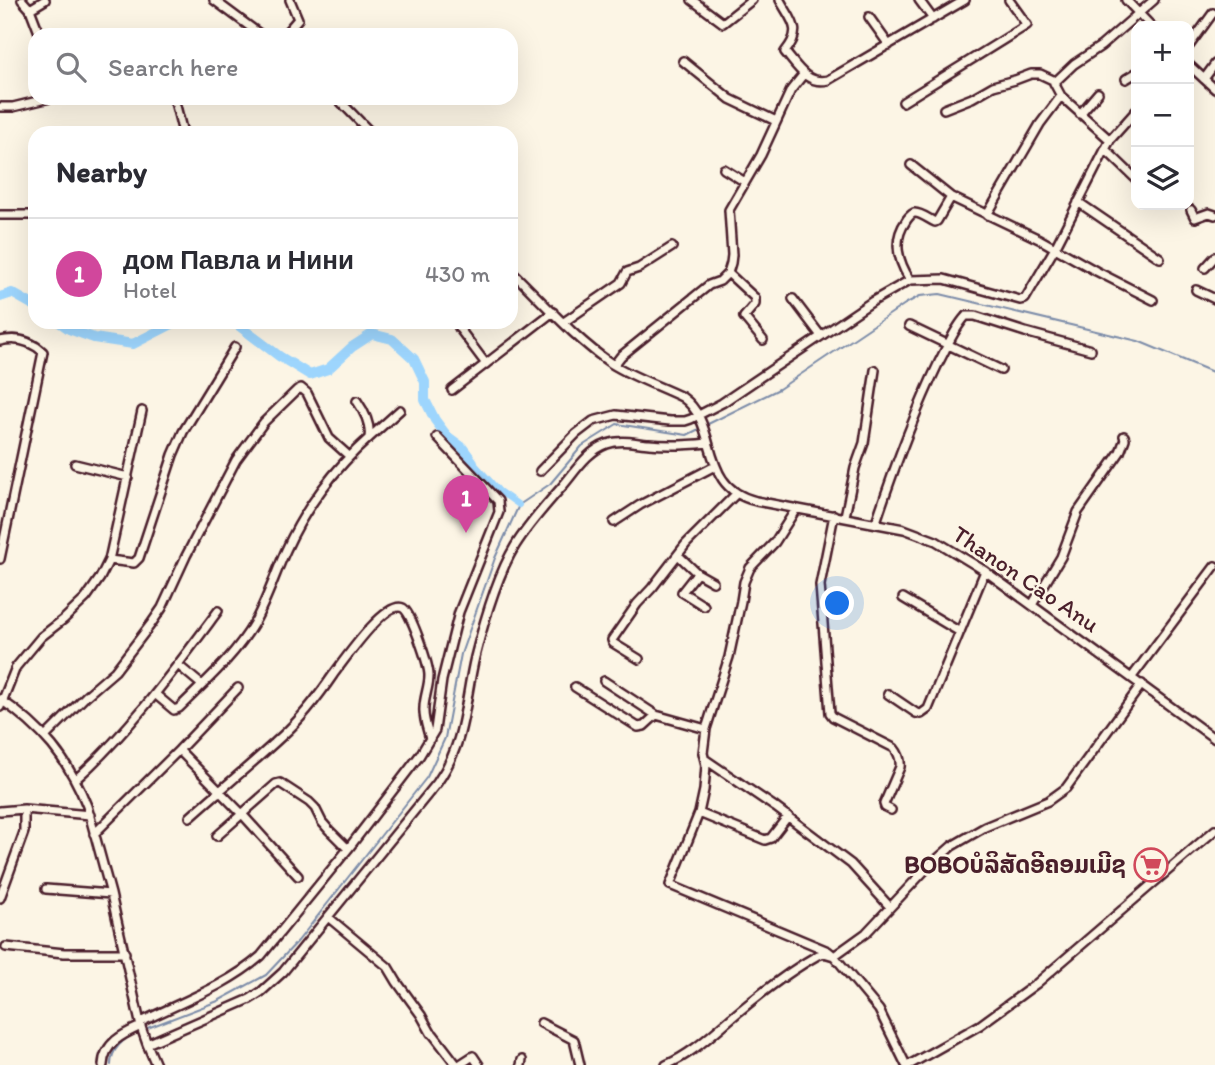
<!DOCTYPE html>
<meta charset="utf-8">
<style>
:root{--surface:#fff;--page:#f2f2f3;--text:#2b2b33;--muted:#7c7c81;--line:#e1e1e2;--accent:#111827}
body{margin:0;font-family:Itim,"Noto Sans Lao",sans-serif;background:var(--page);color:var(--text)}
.controls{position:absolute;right:21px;top:21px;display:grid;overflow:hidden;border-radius:14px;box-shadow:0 7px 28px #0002}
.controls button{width:63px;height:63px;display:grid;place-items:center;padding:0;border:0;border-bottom:2px solid var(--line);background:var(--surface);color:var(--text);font:35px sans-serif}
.you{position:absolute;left:838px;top:604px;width:24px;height:24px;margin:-18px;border:5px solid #fff;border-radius:50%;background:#1a73e8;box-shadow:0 0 0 10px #1a73e833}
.badge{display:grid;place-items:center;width:46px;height:46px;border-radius:50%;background:var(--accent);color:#fff;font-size:23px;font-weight:700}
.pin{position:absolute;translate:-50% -58px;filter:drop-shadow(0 2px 4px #0008)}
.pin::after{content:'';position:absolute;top:37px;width:24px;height:21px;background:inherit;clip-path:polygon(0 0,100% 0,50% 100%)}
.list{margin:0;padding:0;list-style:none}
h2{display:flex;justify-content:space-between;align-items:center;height:91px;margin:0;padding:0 28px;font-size:30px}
h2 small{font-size:23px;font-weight:400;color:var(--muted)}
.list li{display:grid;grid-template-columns:46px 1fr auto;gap:21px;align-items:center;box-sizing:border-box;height:112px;padding:0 28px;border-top:2px solid var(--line)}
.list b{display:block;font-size:26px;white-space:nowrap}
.list p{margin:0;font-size:23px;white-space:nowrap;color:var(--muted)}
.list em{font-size:23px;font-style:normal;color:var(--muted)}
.icon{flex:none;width:38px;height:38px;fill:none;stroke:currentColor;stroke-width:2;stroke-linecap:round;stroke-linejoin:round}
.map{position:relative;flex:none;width:1215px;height:1065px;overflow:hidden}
.search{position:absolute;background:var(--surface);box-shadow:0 7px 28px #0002;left:28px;top:28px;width:490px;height:77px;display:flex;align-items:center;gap:18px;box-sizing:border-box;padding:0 24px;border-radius:21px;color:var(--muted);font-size:26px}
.panel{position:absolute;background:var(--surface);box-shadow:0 7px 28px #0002;left:28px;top:126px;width:490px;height:203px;border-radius:21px}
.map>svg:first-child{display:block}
</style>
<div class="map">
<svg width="1215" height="1065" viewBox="0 0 1215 1065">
<rect width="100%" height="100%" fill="#fcf5e5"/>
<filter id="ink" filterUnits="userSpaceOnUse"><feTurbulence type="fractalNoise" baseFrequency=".0143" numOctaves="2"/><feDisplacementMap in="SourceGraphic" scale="14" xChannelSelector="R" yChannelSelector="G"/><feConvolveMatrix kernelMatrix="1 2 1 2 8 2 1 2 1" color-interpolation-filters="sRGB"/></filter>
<g filter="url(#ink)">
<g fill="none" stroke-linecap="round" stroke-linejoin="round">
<path stroke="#7c8ca9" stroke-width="2" d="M704 426 779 389 905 304 920 296 940 294 1138 341 1215 373
M145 1029 218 1001 266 975 298 941 427 777 445 738 461 654 495 558 519 505 550 484 582 446 617 424 687 435 699 429
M111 1065C111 1048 124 1038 140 1031"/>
<path stroke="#9dd5fd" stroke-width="6" d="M473 462 499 491 519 505"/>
<path stroke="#9dd5fd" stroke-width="10" d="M0 297 12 293 35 306
M59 322 69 329 94 338 133 344 176 322
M234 322 279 356 310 375 328 369 352 347 372 334 392 339 414 359 425 382V400L435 420 447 436 462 447 473 462"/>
<defs>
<path id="minor" d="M22 0 30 9 40 35
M214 0 261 35
M692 0 723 23 752 0
M780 0C791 21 804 29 785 52 797 66 807 85 828 80L965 0
M919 0 933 19
M1126 0 1151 26
M30 9 45 0
M869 17 889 45
M284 35 298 19 290 0
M1189 46 1213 13
M683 61 730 99 776 121
M1189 65 1215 89
M1126 79 1136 73
M1204 79 1215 64
M174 98 183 133
M337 98 371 133
M903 102 1027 25 1009 0
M0 107H13L50 98
M944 109 972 98 993 86 1015 80 1031 74H1040L1055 81
M1080 114 1098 93
M1110 140 1061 96 1054 83 1074 64 1101 46 1154 0
M1105 149 1136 179
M911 165 951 197 1039 239 1096 271 1153 300
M724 169 745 182
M1078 202 1160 258
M1191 210 1195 218 1209 213 1215 215
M0 215H35
M987 215 1040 124 1061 96
M1205 268 1215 257
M511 271C543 302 575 339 612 364 633 377 659 386 682 397 721 424 697 487 756 501L904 529 936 541 985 571 1215 739
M728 273 755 298V304L744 317 763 340
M910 280C898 261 892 241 906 221 907 219 911 214 914 213 920 212 930 220 935 222L937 221 951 197
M1196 290 1215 299
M793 299 821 336
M564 322 621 283 627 272 639 268 672 247
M909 326 1001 370
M459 328 486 364
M0 341C16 337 31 341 43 352L0 559
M614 365 621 356 709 285 720 281 728 273 731 263 732 255 729 210 761 155 791 90 803 75
M452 390 553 312
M370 437 400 410
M75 464 128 477
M540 471 576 434 593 421 616 415 670 421H685L691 419 722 403 873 301 910 280 944 279 1020 300 1025 299 1055 248 1110 140 1136 111
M796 509 775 542 750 568 744 582 741 601 729 657 706 729 703 753 706 765 704 790 699 813 670 885 828 951 834 956 879 1010 906 1065
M834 515 820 585 830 713 833 717 894 748C899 754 901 759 900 767L884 804 885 807 891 810
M845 516 855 468 864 443 875 370
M614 522 640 505 715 466
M876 522C894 468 914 414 939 362 947 347 954 329 966 316H975L1025 332 1091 350
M678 555 697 573 713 582
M109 560 134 563 139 558 173 455 183 432 235 347
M697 573 682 592 704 606
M903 598 960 632
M1032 605 1061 557 1078 512 1120 452 1125 439 1124 436
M639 659 613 643 612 640 637 604 652 588 686 544 736 494
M178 665 202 685
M1132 677 1215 566
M604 681 656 715 706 729
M575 687 638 727 644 726 656 715
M155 694 174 710 179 708C205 682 235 656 254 623 267 600 275 574 286 550 305 508 335 468 369 438 371 425 364 411 357 401
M888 694 916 713 921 714 928 709 985 571
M0 699C42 728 68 758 87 806L111 894 141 1027 147 1044 156 1065
M0 707 16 667 41 637 64 619 86 598 100 578 109 560 142 411
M46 736 86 696 115 671 151 624 162 608 186 556 236 460 264 422 297 390 301 388 307 393 329 438 349 456
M179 750 242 814 298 876
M706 760 775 807 851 864 890 907
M75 780C130 731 174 670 218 611
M0 811 24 809 90 815
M699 813 765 840 771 838 788 816
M190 817C220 790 252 764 282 736 302 718 318 697 333 675 343 662 386 599 403 608 411 612 429 665 429 676 429 687 424 697 424 708 423 718 427 728 430 739
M94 834 179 750 238 688
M217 836 276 784 280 783 309 802 315 808 322 822 329 830 348 849
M46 889 111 894
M0 898 24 832V809
M328 917 388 967 397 982 421 1015 431 1033 433 1034 456 1064 459 1065 473 1056 479 1065
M6 947 64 953H125
M141 1022C181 1002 227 986 261 956L348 849 420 755 435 730 442 680 459 612 499 512 498 501 437 437
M541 1023 574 1040 580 1065
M147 1044 250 999 261 992 283 972 437 783C466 742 464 703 475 657 483 625 498 574 515 546 528 525 545 506 561 488 575 472 587 451 607 444 621 439 635 443 649 444 668 446 689 445 708 443
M103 1065C104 1043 123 1034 141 1026
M521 1065 522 1060
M666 1065C690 1055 709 1037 729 1020 757 996 786 973 818 955L824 953 834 956 866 933 927 868 952 846 985 827 1048 801 1066 788 1142 684
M909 1065 980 1025 1036 984 1215 830"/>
</defs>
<use href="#minor" stroke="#4a1f2b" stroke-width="12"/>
<use href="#minor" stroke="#fcf5e5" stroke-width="7"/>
</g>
</g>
<defs>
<symbol id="supermarket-ring" viewBox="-11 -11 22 22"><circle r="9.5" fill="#fcf5e5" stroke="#d1495b" stroke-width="1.5"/><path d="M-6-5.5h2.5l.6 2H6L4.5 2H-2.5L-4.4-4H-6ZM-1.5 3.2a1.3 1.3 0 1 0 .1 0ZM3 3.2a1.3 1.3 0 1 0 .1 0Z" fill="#d1495b"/></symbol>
</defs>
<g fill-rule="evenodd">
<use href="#supermarket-ring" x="1132" y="846" width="38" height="38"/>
</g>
<g text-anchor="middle" stroke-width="5" stroke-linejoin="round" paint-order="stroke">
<g font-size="24" fill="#4a1f2b" stroke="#fcf5e5">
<text transform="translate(1026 579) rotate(34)" y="8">Thanon Cao Anu</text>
</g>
<g font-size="24" font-weight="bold" fill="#4a1f2b" stroke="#fcf5e5" text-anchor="end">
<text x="1126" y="873">BOBOບໍລິສັດອີຄອມເມີຊ</text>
</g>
</g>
</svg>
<div class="controls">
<button>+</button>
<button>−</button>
<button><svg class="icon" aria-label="layers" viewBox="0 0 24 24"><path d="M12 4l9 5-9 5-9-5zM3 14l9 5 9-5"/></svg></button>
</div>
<div class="you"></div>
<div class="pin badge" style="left:466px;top:533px;background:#d1479c">1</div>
<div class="search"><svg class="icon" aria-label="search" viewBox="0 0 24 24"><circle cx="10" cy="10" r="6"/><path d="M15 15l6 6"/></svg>Search here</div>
<section class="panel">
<h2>Nearby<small></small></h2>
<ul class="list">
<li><span class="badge" style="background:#d1479c">1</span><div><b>дом Павла и Нини</b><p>Hotel</p></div><em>430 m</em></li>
</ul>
</section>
</div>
